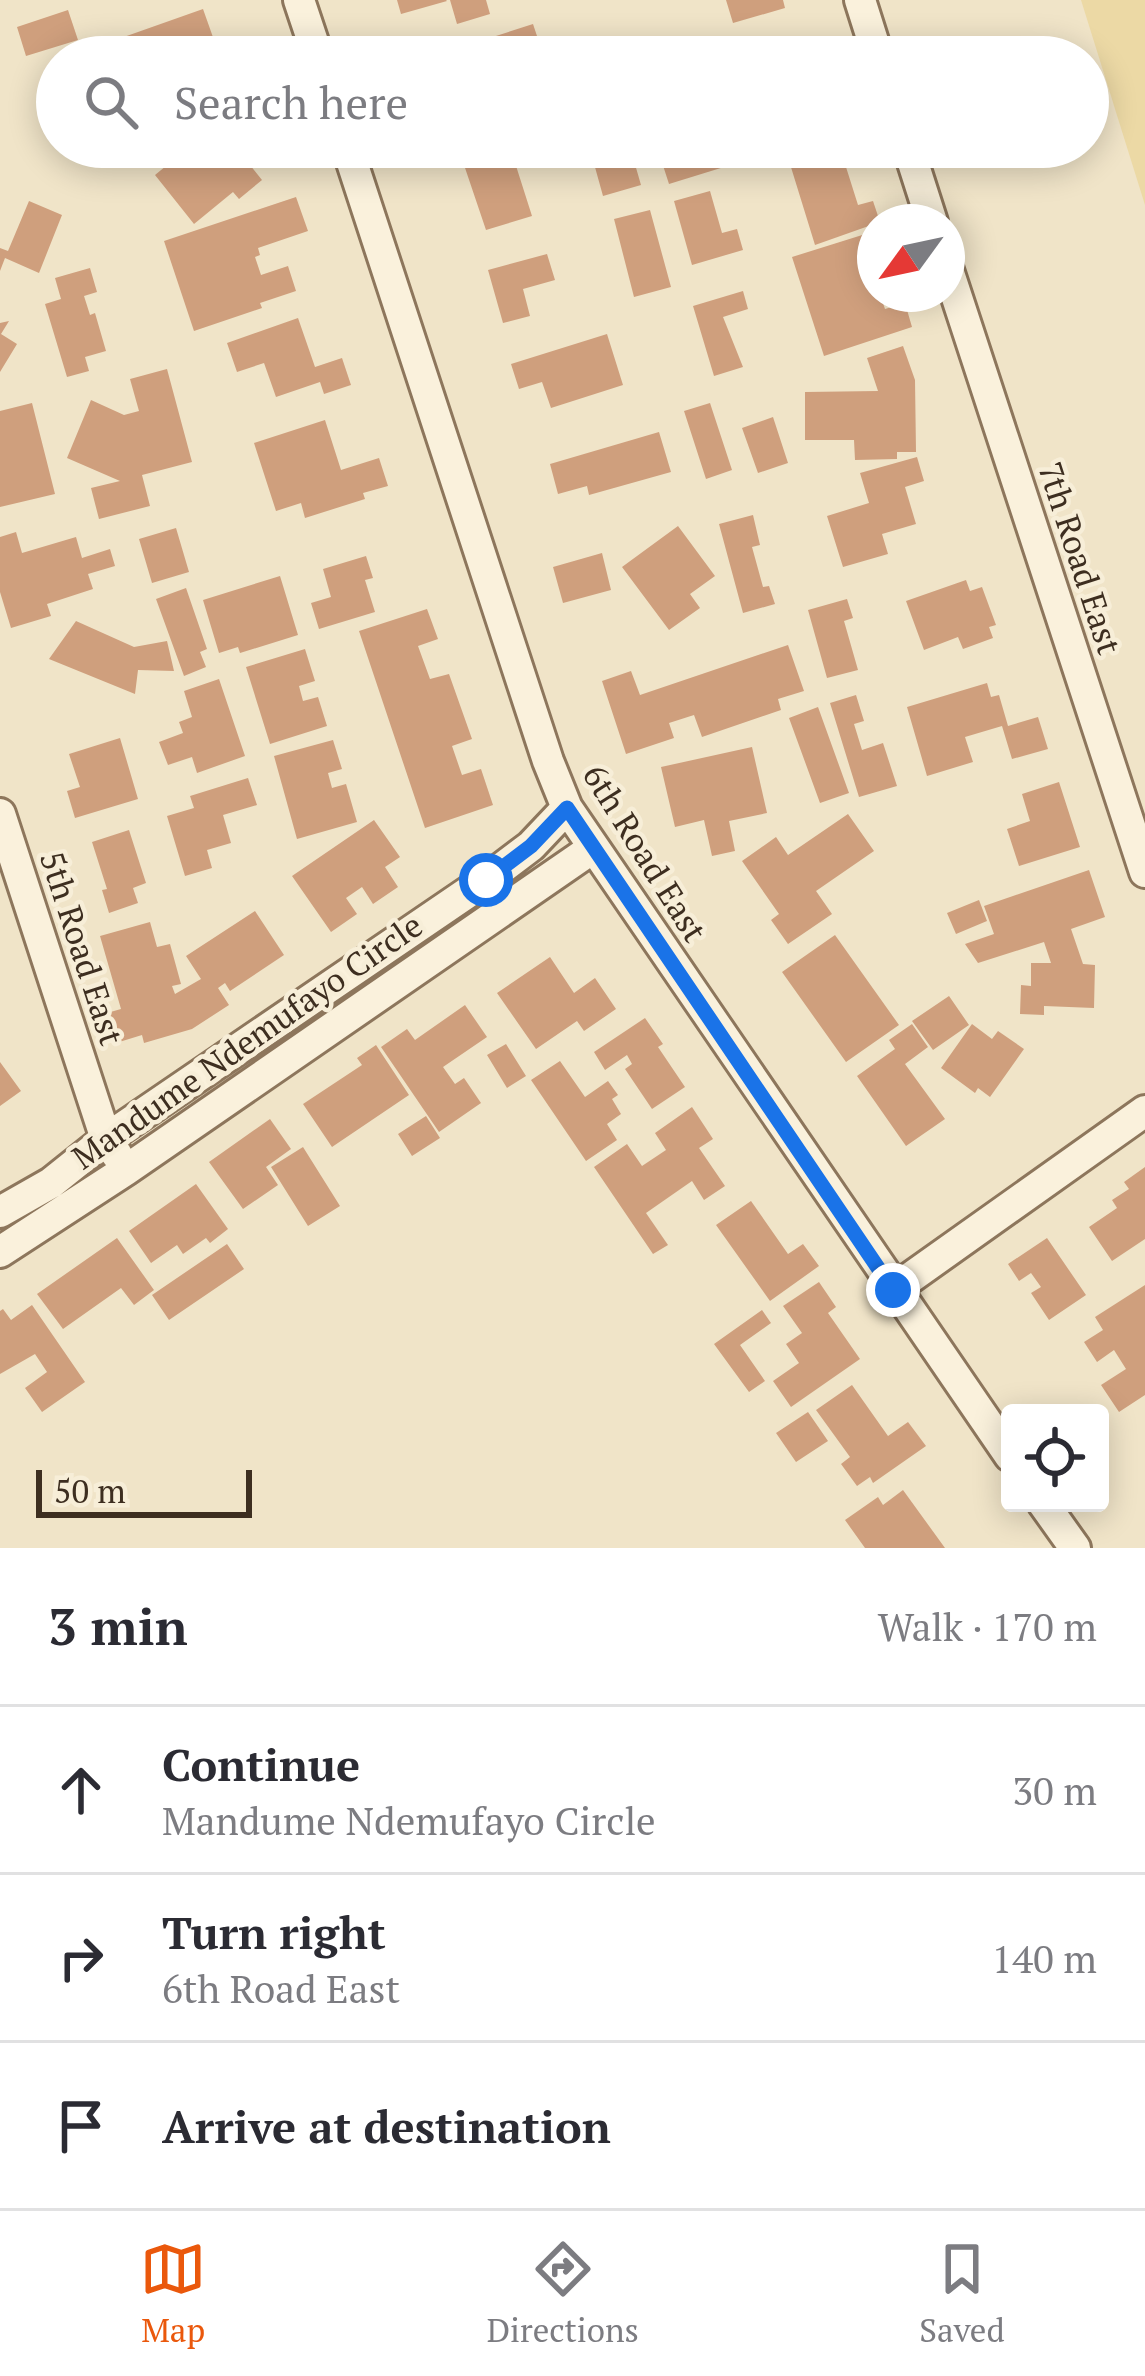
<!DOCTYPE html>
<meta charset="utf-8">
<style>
:root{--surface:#fff;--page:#f2f2f3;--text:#2b2b33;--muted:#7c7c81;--line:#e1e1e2;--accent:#ea580c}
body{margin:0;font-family:"PT Serif",serif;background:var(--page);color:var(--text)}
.controls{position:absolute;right:36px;bottom:36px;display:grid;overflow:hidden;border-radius:12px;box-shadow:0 6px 30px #0003}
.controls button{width:108px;height:108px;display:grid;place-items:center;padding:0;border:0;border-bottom:3px solid var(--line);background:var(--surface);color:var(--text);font:60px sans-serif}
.compass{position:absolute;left:857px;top:204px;width:108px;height:108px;border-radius:50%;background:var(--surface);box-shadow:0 6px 30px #0003;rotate:237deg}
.scale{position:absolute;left:36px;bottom:30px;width:216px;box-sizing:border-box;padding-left:12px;border:6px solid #3d2e20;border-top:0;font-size:33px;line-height:42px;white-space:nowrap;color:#3d2e20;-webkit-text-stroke:9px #f7eed8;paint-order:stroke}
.stop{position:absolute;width:36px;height:36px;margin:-27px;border:9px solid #1a73e8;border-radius:50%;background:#fff}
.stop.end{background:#1a73e8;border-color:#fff;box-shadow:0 3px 12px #0008}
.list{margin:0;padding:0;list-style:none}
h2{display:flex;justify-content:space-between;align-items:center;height:156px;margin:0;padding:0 48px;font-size:51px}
h2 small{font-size:39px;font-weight:400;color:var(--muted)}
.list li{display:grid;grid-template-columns:78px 1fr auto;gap:36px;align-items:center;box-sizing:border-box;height:168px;padding:0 48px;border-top:3px solid var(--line)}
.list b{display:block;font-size:45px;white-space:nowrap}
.list p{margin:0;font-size:39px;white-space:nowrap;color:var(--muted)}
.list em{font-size:39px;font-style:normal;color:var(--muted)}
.icon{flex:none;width:66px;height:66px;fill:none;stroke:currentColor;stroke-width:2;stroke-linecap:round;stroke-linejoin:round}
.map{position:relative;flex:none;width:1145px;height:1548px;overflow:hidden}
.search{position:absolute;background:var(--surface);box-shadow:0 6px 30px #0003;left:36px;right:36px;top:36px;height:132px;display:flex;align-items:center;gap:30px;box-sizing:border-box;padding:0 42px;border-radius:66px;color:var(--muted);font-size:45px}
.sheet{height:660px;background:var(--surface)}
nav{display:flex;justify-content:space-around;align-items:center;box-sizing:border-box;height:168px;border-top:3px solid var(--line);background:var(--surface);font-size:33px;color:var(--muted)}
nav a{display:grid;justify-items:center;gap:6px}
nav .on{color:var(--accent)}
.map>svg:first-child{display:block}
</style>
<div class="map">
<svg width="1145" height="1548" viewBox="0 0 1145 1548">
<rect width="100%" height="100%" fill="#f0e4c8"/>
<path fill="#ecd9a5" d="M1081 0H1145V205Z"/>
<path fill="#cf9f7d" d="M397 0H446L447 1 401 14Z
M450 0H486L490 14 457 24Z
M726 0H783L785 8 733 23Z
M203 9 220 57H128L121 38Z
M68 10 78 40 26 56 17 27Z
M533 24 544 57H447L446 52Z
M57 104V134H56L48 107Z
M189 147H226L236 160 242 155 262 180 239 199 233 192 194 224 155 175Z
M499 147H510L532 216 486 230 462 159Z
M610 147H630L641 185 603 196 593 160 612 154Z
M657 147H732L737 163 669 184Z
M745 147H761L764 157 749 162Z
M840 148 858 205 873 201 880 222 815 245 790 164Z
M710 191 722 233 737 229 743 250 692 265 674 201Z
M296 197 308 231 258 248 260 255 255 257 261 275 288 266 296 291 260 303 262 308 194 331 164 241Z
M29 201 62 215 39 273 5 258 0 271V248L8 251Z
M650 210 671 287 634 297 614 219Z
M875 231V294H880L885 309 905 303 912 327 824 356 792 257Z
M547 254 555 280 523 289 530 316 503 323 488 270Z
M90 268 97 292 84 296 90 315 95 313 106 351 85 357 89 371 67 377 45 304 61 299 55 278Z
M743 291 748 309 723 317 743 367 714 376 693 306Z
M298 318 315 367 342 358 351 385 324 394 320 382 276 397 264 363 237 372 227 343Z
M9 321 1 334 17 344 0 372V323Z
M607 334 623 385 551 408 542 382 519 389 511 364Z
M903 346 915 380 916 452H897V459L855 460 854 440H805V392L878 391 867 358Z
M167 369 192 462 142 475 150 506 99 519 91 488 120 481 67 458 91 400 124 415 139 411 130 379Z
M32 403 55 494 0 507V411Z
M710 403 732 470 706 479 684 411Z
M773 417 788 463 758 473 742 428Z
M325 420 341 470 379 458 388 486 363 493 365 499 305 518 301 503 276 511 254 443Z
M659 432 671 472 589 495 587 486 558 494 550 464Z
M917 457 924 481 905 487 916 524 882 534 888 554 843 567 827 516 869 503 860 473Z
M753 515 760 545 752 547 763 587 769 586 775 604 743 613 719 524Z
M678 526 715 576 690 594 700 608 669 630 622 567Z
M176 528 189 572 152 583 139 539Z
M16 532 22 553 76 537 82 558 110 549 115 566 88 574 93 589 47 604 51 616 11 628 0 592V537Z
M602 553 611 590 563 603 553 567Z
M366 556 373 578 365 580 375 612 319 629 311 603 331 597 323 569Z
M280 576 298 635 240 653 238 647 219 653 203 600Z
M966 580 970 591 982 587 996 625 989 627 993 638 963 649 958 637 924 650 906 601Z
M186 588 207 649 200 652 206 667 184 676 156 599Z
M847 599 853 618 844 621 858 670 827 678 808 610Z
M427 609 438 639 418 646 430 679 449 674 472 739 452 746 462 775 481 769 493 805 425 828 359 631Z
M76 621 134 647 167 641 174 671 138 670 135 694 49 659Z
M788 645 804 691 778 699 781 710 702 737 694 715 669 723 674 738 626 754 602 681 631 671 640 695Z
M305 649 315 681 299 686 303 701 318 697 327 726 270 744 246 667Z
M219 679 245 756 197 773 192 757 168 765 159 742 183 733 179 722 192 717 184 691Z
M987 683 991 697 999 695 1008 726 1038 717 1048 749 1012 759 1002 726 965 737 973 762 927 776 907 707Z
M856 695 864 721 854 724 862 750 883 743 897 786 859 797 830 703Z
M818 707 849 793 820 803 789 718Z
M120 738 138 799 75 818 67 791 80 787 69 754Z
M333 740 342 769 328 773 332 788 346 784 357 822 297 839 274 756Z
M752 747 767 813 729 821 735 851 712 856 704 820 675 827 661 767Z
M248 778 257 805 223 815 231 843 207 850 212 868 185 876 167 816 194 808 190 796Z
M1059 782 1080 847 1019 866 1007 829 1030 821 1022 794Z
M848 814 874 851 816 891 832 914 788 944 771 920 779 914 742 861 776 837 788 855Z
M374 820 400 857 385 867 398 887 373 904 362 887 346 898 357 914 331 932 292 876Z
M129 830 146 883 133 888 138 903 109 913 102 890 107 889 92 842Z
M1089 870 1105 917 1071 929 1083 964 1095 965 1094 1008 1044 1006V1015L1020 1014 1021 985 1031 986V963H1051L1044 942 978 963 965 944 994 934 984 906Z
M979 900 987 921 956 934 947 913Z
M255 911 284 955 230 991 225 983 218 988 229 1005 192 1029 144 1043 142 1035 116 1043 107 1013 121 1009 100 936 150 922 157 947 170 944 181 984 172 986 175 994 201 979 186 956Z
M835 935 899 1025 846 1062 782 972Z
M550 957 574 993 595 978 616 1009 584 1031 577 1021 536 1049 497 993Z
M949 996 969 1025 933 1050 912 1021Z
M465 1005 487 1037 443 1067 455 1084 464 1078 481 1103 439 1132 381 1047 407 1029 415 1040Z
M645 1018 663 1044 658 1047 685 1087 652 1109 625 1069 632 1064 627 1055 605 1070 594 1052Z
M912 1024 928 1047 905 1064 945 1119 906 1146 857 1076 895 1049 889 1040Z
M972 1024 992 1039 998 1031 1024 1049 990 1097 978 1088 975 1093 941 1068Z
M506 1044 526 1076 507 1088 487 1055Z
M376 1045 409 1095 332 1147 303 1104 362 1065 357 1058Z
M560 1061 585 1097 608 1081 618 1095 612 1099 621 1114 607 1124 617 1140 586 1161 531 1080Z
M0 1062 21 1091 0 1106Z
M692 1107 713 1139 699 1148 725 1186 704 1200 692 1181 646 1213 668 1245 653 1254 594 1167 627 1144 642 1166 666 1150 655 1133Z
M426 1116 440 1138 412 1156 398 1134Z
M270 1119 291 1149 266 1167 278 1185 243 1209 209 1162Z
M303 1147 340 1206 308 1226 271 1167Z
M1145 1167V1239L1112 1261 1089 1227 1117 1208 1112 1200 1129 1189 1124 1182Z
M196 1184 228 1229 210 1243 206 1238 183 1254 177 1245 151 1263 129 1231Z
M751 1201 788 1254 803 1244 819 1266 770 1301 716 1225Z
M117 1238 154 1290 134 1305 121 1288 63 1329 37 1294Z
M1047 1238 1086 1295 1049 1320 1031 1293 1041 1287 1031 1273 1019 1281 1008 1264Z
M227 1244 244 1269 169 1320 152 1295Z
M819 1282 836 1307 828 1313 860 1359 791 1407 773 1381 799 1363 786 1344 802 1333 783 1306Z
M1145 1285V1395L1119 1412 1101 1385 1126 1369 1114 1350 1097 1362 1084 1342 1103 1330 1095 1317Z
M32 1305 85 1382 42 1412 25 1388 47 1372 35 1354 0 1374V1311L3 1309 11 1320Z
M762 1310 771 1323 740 1345 765 1381 749 1392 714 1344Z
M852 1385 888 1436 908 1422 926 1446 873 1483 870 1477 857 1486 841 1464 850 1457 816 1410Z
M808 1412 828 1441 796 1462 776 1433Z
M903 1490 945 1548H865L845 1520 878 1497 883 1505Z"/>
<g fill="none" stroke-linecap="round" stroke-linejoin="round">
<defs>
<path id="street" d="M299 0 318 57
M860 0 878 57
M347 147 548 761 567 808 1010 1456
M908 147 932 222
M947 267 1145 872
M0 814 106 1139 117 1155
M0 1212 51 1183 106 1139 486 880 531 846 567 808
M0 1252 126 1170 593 848
M893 1290 1145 1111
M1043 1503 1075 1548"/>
</defs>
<use href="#street" stroke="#8d765c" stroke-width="36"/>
<use href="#street" stroke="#faf1dc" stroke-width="30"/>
</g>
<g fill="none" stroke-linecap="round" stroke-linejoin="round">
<path stroke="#1a73e8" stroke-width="15" d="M486 880 531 846 567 808 893 1290"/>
</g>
<g text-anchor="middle" stroke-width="9" stroke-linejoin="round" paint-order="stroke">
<g font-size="33" fill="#3d2e20" stroke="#f7eed8">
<text transform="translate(1080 558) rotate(72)" y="12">7th Road East</text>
<text transform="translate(645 853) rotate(58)" y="12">6th Road East</text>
<text transform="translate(82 948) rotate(72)" y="12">5th Road East</text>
<text transform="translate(247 1041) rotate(-35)" y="12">Mandume Ndemufayo Circle</text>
</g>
</g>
</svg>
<div class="controls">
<button><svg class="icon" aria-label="locate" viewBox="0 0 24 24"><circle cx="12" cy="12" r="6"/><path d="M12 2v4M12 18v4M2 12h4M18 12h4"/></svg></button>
</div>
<svg class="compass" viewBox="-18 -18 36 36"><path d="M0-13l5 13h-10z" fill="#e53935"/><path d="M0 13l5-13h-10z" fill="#7c7c81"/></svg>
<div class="scale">50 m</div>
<div class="stop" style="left:486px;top:880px"></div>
<div class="stop end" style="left:893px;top:1290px"></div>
<div class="search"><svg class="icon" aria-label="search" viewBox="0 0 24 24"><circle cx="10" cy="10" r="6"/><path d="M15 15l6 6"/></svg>Search here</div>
</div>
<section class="sheet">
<h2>3 min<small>Walk · 170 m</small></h2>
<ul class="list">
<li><svg class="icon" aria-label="ahead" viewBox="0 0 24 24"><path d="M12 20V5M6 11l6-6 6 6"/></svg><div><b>Continue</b><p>Mandume Ndemufayo Circle</p></div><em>30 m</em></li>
<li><svg class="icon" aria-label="right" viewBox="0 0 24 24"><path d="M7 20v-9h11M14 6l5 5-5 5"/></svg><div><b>Turn right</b><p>6th Road East</p></div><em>140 m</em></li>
<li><svg class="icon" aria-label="arrive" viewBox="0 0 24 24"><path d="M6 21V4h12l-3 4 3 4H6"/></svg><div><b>Arrive at destination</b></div></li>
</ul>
</section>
<nav>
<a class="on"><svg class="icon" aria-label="map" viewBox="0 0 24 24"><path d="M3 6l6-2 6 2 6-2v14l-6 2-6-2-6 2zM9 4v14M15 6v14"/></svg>Map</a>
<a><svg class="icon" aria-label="directions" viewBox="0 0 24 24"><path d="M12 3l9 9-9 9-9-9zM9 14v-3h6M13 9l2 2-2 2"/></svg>Directions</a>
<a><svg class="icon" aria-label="saved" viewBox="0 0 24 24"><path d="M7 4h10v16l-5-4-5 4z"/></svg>Saved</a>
</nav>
